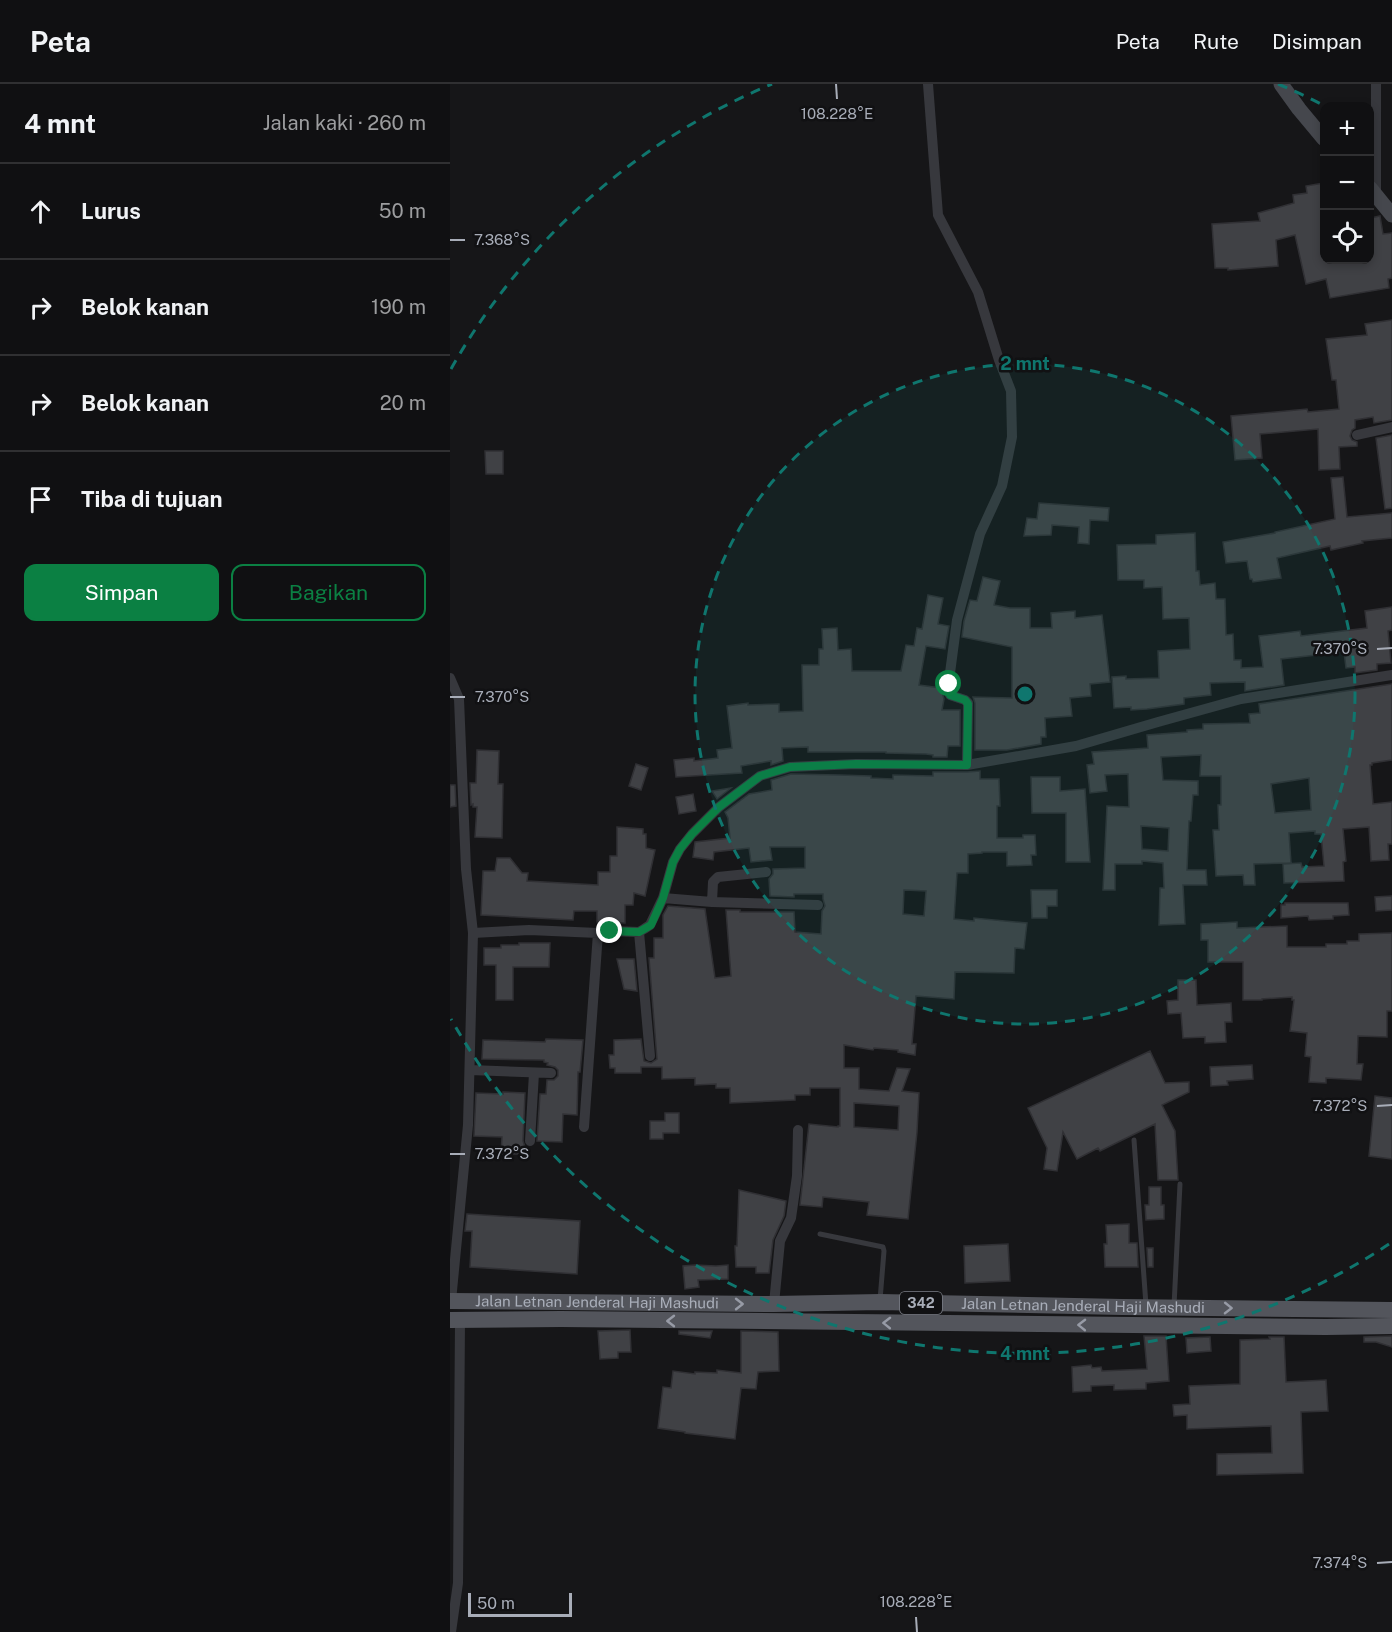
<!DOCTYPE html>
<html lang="id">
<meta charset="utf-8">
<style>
:root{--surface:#101012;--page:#1e1e20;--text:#f1f3f6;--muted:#9c9d9f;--line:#303032;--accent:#0b8043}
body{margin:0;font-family:"Public Sans",sans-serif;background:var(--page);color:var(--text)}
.controls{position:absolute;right:18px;top:18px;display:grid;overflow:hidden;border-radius:12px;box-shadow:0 3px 9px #0003}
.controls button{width:54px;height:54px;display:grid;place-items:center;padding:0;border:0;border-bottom:2px solid var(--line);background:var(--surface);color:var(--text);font:30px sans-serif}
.scale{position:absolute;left:18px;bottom:15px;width:104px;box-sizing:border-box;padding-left:6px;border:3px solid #a8adb8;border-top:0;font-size:16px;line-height:21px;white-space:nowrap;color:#a8adb8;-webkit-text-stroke:4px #111113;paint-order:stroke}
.stop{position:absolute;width:18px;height:18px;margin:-14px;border:4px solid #0b8043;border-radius:50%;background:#fff}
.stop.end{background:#0b8043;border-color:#fff;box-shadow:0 2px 6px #0008}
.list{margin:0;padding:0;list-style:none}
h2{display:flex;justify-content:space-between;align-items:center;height:78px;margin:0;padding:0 24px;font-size:26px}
h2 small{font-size:20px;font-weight:400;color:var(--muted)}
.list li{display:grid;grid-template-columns:39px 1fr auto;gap:18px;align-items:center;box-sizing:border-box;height:96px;padding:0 24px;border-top:2px solid var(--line)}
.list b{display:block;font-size:22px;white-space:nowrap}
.list em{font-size:20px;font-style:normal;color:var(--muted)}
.actions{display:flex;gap:12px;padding:18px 24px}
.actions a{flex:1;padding:14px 0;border:2px solid var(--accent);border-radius:12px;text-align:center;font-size:21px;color:var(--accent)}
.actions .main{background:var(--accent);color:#fff}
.icon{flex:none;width:33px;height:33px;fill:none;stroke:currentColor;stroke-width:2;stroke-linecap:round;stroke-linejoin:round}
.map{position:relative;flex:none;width:942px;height:1548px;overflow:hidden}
header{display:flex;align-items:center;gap:36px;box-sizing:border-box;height:84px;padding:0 30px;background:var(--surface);border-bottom:2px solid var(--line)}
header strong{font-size:28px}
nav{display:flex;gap:33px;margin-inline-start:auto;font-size:21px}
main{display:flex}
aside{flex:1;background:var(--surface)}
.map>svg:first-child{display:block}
</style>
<header>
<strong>Peta</strong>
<nav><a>Peta</a><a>Rute</a><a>Disimpan</a></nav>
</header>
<main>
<aside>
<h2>4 mnt<small>Jalan kaki · 260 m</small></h2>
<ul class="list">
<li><svg class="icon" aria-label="ahead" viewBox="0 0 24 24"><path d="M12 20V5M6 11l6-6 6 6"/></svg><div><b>Lurus</b></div><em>50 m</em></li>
<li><svg class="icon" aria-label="right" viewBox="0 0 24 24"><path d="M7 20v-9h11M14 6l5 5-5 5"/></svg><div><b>Belok kanan</b></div><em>190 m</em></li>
<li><svg class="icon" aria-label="right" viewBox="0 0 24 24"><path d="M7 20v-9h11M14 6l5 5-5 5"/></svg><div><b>Belok kanan</b></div><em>20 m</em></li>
<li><svg class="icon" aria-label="arrive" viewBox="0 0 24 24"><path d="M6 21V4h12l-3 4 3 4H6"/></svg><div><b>Tiba di tujuan</b></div></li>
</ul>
<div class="actions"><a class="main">Simpan</a><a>Bagikan</a></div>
</aside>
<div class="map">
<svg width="942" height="1548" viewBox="0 0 942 1548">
<rect width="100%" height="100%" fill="#161618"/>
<path fill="#404145" stroke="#303034" stroke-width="1.5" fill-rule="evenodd" d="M874 99V176H920V134L930 132 933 150 942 149V194L938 195 939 204 880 214 876 195 856 200 845 151 826 156 828 182 778 186V184H765L762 140 810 137 808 129 844 119 843 111 857 109 856 102Z
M942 236V336L924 339 923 333 905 336V344L902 346 900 352 902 356 907 358V362L889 363 890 385 869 386 868 345 810 350 812 374 785 376 781 332 857 325 858 328 889 325 886 296H882L876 255 917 251 915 240Z
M942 351V424L935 425 926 354Z
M35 367H53V390H36Z
M893 393 897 433 942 429V454L912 457 913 459 881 466 880 462 827 474 831 494 803 498 802 495H800L797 477 776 479 773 458 825 449V448L885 435 881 394Z
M589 419 659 424 658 437 640 436 639 460 628 459 629 443 602 441 601 451 574 452 577 434 587 435Z
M745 449 746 487H749L750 501 765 499 766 515H775L776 551 783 550 784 576H791V584L813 583 809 552 850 547 851 552 917 544 915 527 942 523V546L938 547 941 579 927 580V586L905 589V583L896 584 894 568 831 575 834 601 795 607V598L760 599 761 611 734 614V620L697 625 681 626V623L664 624 662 593 676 592V595L709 594 708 567 740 565 739 534 713 535 712 503 694 504V496H668L667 461 706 460V451Z
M533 493 550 497 544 521 560 524H580V544H602L601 529 625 527V534L652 531 660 598 640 600 641 612 620 614 622 632 595 634 596 653H591V660L557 666H525V619L523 613 562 614V563L512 553 514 537 520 516 527 517Z
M478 511 493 514 488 540 499 542 495 565 476 562 469 601 491 604 494 615 492 626H510V662H498L497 673H483V671L476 670 436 669V668H358V663L332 664 333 677 321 681V677L291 682 292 689 226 693 224 676 244 674V677L268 674 267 666 282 664 277 622 298 619V621L329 620V628L353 627 352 581H369V565H373L372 545 387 544 388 566 401 565 402 587H451L456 561 464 562 467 544 472 545Z
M942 600V676L922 679V681H920L923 720 942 718V760H938L939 776 921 777 919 743 893 745 896 777 893 778 894 797 834 799 833 780 851 779 852 783 874 782 871 750H865V747L839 749 841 779 804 780 805 801H794L793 791 766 792 763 746H769L768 721H771V692H750L751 671 711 673 713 696 748 697V711H743L741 737H739L737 786H756L757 801H733L735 840 709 841 710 804H714L713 779 692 777V780H665V806H653L657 722 679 723 678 690 655 691 657 707 640 709 637 681 644 680 642 668 698 664 697 651 737 648V646L753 645V640L800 639 799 630 810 629 809 620ZM859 694 861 726 825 729 821 700ZM691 742 719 744 718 767 692 765Z
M27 666 49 667 48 700H53L52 754 25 753 27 723H23V720L21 721 20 699H26Z
M186 680 198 684 191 706 179 702Z
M530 687V695H549L550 722H547V754H573V751H585L586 771H581L582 781 557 782V768H532V769L518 770V789H507L504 835 524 837V834L577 839 574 865 565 864 564 889 505 888 504 915 466 912 462 960H466L465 971 448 968V966L424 964 423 966 394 961V984H409V1005L439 1007 447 984 460 985 452 1007 469 1009 467 1048 458 1135 417 1131 419 1118 373 1113 372 1123 350 1121 359 1040 388 1043V1042H390V1004H360V1011H345V1016L280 1019V1004H266V1000L245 1001V994L212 995V983H191V989H165V984H160L159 971H164V956L191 955 194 977 201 979 207 975 199 874H204V854H213V831L218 822 255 825 265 894 281 892 276 826H290V828H344L345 848 371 850 372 827 375 822 373 815V810H344V813L320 812 319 795 323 790V785L355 784V763H320L322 776 301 778 299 764 264 768 263 776 243 773 245 758 280 754 278 734 275 728 299 710 322 706 321 696 341 690 390 691 421 692V694L443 695V691L483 692V688H517ZM454 806 476 807 474 832 453 830ZM404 1019 449 1022 448 1046 404 1043Z
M581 693H610V707L635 705 640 778H616V729H582Z
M0 701H5L6 722 0 723Z
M281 704 267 715 262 707Z
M243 710 246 727 229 730 226 713Z
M167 743 193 745V750H196V764L205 766 195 812 184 809 183 821H175V839L147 838V827H124L123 836 31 831 33 787H45L47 774H60L72 789H78L77 797 148 801V788H160V772H167Z
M581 806H607V822H597V834H582Z
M942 812V826L926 827 925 813Z
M835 819H898L899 831 883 832V835L859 836 858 832 831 834V821H835Z
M787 838V844L837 842V863H876V860H897V857H909V850L942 849V927H937V953L908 952 907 980H913L911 996 876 994V999L859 998 861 973 855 972 857 949 840 947 844 916H842V913L812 915V916H793V878H758V856H751V840Z
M69 859H100L99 883H63V916H46V881H34V864H51V861H69Z
M167 875H184L187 907 174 905Z
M728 896H746L747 921 781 919 782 938H775L776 958 755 959V953L733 954 731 929 718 930 717 917 728 916Z
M96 955 133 956 130 988H128L127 1031 113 1030 112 1058 87 1057 90 1010H96L97 996H104L108 992V986L105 983 97 981 98 979 94 978V976L32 975 33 956 95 958Z
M700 967 715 999 739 998V1008L712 1021 725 1047 728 1096H708L705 1040 650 1067 648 1064 627 1075 613 1048 607 1087 594 1085 597 1064 578 1024Z
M802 981 803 995 777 997 778 1001 761 1002 760 983Z
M53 1008 75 1009 73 1057 75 1063V1070H51L52 1053 24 1052 26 1009 53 1010Z
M925 1012 942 1014V1075L919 1072Z
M215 1029H229V1049H213V1055H200V1037H215Z
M699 1103H711V1121H714V1135L696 1136 695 1121H699Z
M289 1106 336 1117 334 1132 323 1156 319 1189H306V1183H286L285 1162H287Z
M17 1130 130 1137 127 1190 20 1183 22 1147H15Z
M679 1140V1159H687L688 1183H655L654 1160H657L656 1141Z
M558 1160 560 1197 515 1199 514 1162Z
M697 1164H703V1183H698Z
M245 1181 266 1182 278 1181V1195L248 1196 249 1203 235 1205 233 1182Z
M180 1246 181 1268H168V1274L150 1275 148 1247Z
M229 1247H262L260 1254 229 1250Z
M291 1247 328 1248 329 1287 308 1288 306 1305 291 1304 285 1355 235 1349V1348L208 1344 213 1303 221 1304 223 1287 245 1290V1288L267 1289V1286L291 1289Z
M694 1252H716L719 1297 696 1299V1305L664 1306V1301L641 1302V1307L623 1308 622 1283 641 1281 642 1284 651 1283 652 1287 697 1285Z
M942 1252V1263L926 1258H914V1253Z
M760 1253 761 1267 737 1269 736 1254Z
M819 1253H834L836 1298 876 1296 878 1327 851 1328 853 1389 767 1391V1370L822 1369 821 1342 737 1345V1331L724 1332 723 1321 740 1320 739 1302 790 1300V1256L820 1255Z"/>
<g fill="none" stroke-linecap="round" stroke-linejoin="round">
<path stroke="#37383d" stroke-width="5" d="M684 1056 696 1221
M370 1150 433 1163 434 1167 430 1216
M724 1222 730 1100"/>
<path stroke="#37383d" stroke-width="10" d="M478 0 488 131 528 208 549 276 561 307 562 353 552 402 530 450 507 536 498 604 500 611 515 616 518 619 517 681
M926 112V0
M907 351 942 343
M0 594 9 615 16 785 23 849 18 1041 1 1217
M213 814 262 818 368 821
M262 818 263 798 268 793 316 788
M189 848 200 972
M23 849 79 846 148 849 160 847 189 848 194 845 200 841 213 814 223 778 230 765 242 750 269 723 310 692 340 683 406 680 517 681 626 662 708 638 791 615 942 591
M20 986 101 989
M134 1043 148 849
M80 1057 84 989
M324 1220 330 1157 341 1134 347 1092 348 1046
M1 1548 8 1499 10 1237"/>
<path stroke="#45474d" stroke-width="15" d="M831 0 849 25 874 55
M920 104 942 131"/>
<g stroke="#53555c" stroke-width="16">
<path id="s1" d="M0 1217 324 1220 430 1218 672 1223 942 1226"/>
<path d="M0 1236 111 1235 876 1243 942 1242"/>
</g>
</g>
<defs><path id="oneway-chevron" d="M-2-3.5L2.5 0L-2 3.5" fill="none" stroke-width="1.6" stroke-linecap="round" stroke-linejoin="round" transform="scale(1.5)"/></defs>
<g stroke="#979ba6">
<use href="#oneway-chevron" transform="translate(289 1220)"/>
<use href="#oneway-chevron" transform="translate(778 1224) rotate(1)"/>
<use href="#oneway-chevron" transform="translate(221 1237) rotate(-180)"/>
<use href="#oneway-chevron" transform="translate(437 1239) rotate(-179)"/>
<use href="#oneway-chevron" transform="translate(632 1241) rotate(-179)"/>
</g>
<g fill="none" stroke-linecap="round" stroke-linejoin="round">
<path stroke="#0b8043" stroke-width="8" d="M160 847 189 848 201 841 213 814 223 778 230 765 242 750 269 723 310 692 340 683 406 680 517 681 518 620 515 616 500 611 498 604 499 600"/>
</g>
<path fill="none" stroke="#a8adb8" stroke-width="2" d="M386 0 387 15M0 156H15M927 565 942 564M0 613H15M927 1022 942 1021M0 1070H15M927 1479 942 1478M466 1533 467 1548"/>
<circle cx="575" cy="610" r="330" fill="#0f766e" fill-opacity=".12"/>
<g fill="none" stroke="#0f766e" stroke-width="3" stroke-dasharray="10 8">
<circle cx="575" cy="610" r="330"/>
<path d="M939 1160A660 660 0 0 1 1 935M1 285A660 660 0 0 1 322 0M828 0A660 660 0 0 1 875 22"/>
</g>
<g text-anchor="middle" stroke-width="5" stroke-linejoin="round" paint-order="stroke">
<rect fill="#111113" stroke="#7b7e86" stroke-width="1.5" x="450" y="1208" width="42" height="22" rx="4.5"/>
<g font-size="14" font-weight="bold" fill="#a8adb8">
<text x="471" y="1224">342</text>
</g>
<g font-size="15" fill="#a8adb8" stroke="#111113">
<text dy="5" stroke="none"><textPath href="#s1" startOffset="147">Jalan Letnan Jenderal Haji Mashudi</textPath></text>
<text dy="5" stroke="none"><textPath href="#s1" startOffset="633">Jalan Letnan Jenderal Haji Mashudi</textPath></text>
</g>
</g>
<g font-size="15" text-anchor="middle" fill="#a8adb8" stroke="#111113" stroke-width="5" stroke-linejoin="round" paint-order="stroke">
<text x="387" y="35">108.228°E</text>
<text x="52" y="161">7.368°S</text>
<text x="890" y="570">7.370°S</text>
<text x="52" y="618">7.370°S</text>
<text x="890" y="1027">7.372°S</text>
<text x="52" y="1075">7.372°S</text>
<text x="890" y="1484">7.374°S</text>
<text x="466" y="1523">108.228°E</text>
</g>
<circle cx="575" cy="610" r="9" fill="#0f766e" stroke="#111113" stroke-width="3"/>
<g font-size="18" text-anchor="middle" font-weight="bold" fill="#0f766e" stroke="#111113" stroke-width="5" stroke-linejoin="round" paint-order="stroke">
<text x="575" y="286">2 mnt</text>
<text x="575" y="1276">4 mnt</text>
</g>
</svg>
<div class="controls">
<button>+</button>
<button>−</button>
<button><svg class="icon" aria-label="locate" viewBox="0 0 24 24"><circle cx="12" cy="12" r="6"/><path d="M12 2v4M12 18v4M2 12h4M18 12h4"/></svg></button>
</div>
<div class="scale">50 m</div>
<div class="stop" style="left:499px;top:600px"></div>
<div class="stop end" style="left:160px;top:847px"></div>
</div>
</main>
